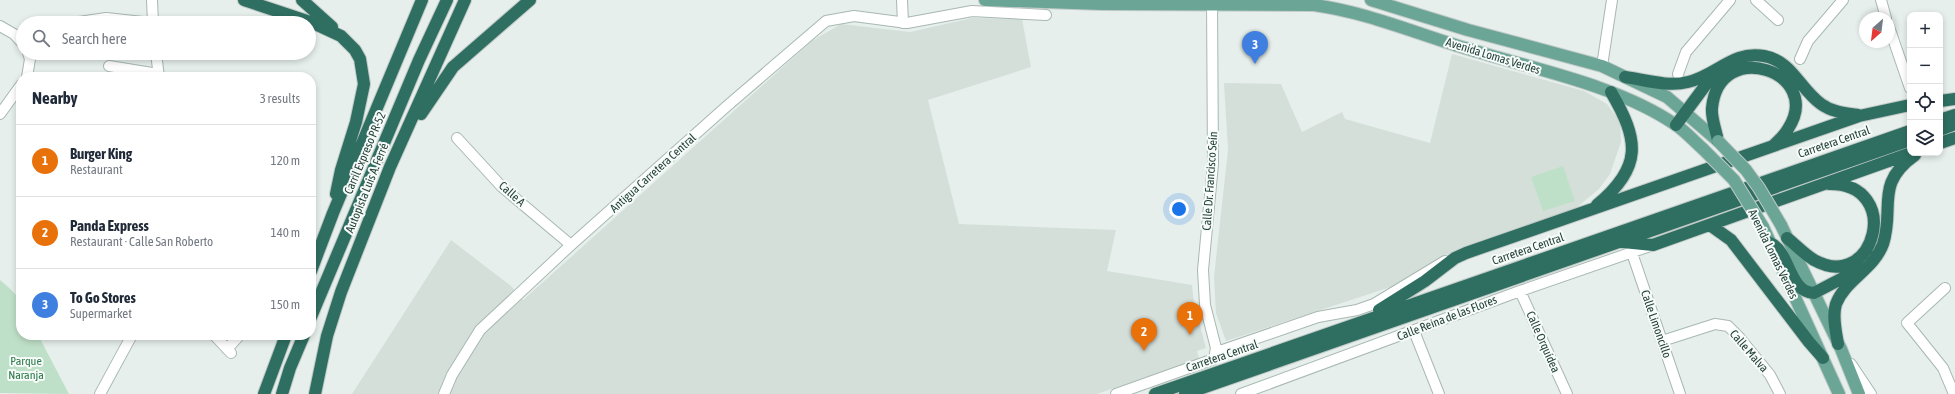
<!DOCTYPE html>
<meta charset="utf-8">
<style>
:root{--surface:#fff;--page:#f6f6f7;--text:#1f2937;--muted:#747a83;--line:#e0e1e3;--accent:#2563eb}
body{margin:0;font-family:"Asap Condensed",sans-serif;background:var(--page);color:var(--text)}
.controls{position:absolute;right:12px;top:12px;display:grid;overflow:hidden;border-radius:8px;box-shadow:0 2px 6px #0003}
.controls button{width:36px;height:36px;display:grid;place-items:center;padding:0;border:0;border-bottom:1px solid var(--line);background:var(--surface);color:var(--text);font:20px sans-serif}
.compass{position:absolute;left:1859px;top:12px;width:36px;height:36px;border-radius:50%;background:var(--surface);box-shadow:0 2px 6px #0003;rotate:208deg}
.you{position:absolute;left:1179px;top:209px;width:14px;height:14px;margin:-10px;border:3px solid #fff;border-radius:50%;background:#1a73e8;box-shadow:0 0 0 6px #1a73e833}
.badge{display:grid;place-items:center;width:26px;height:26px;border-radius:50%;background:var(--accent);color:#fff;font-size:13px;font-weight:700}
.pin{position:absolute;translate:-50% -33px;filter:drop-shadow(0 1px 2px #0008)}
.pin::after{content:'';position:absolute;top:21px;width:14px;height:12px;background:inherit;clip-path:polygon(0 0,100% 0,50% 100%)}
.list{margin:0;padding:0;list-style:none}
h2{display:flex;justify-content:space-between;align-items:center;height:52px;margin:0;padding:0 16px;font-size:17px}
h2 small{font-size:13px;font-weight:400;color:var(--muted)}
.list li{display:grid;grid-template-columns:26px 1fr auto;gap:12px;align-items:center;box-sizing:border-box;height:72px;padding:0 16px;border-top:1px solid var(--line)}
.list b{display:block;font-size:15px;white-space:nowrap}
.list p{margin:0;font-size:13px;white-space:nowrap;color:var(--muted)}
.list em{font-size:13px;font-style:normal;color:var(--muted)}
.icon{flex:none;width:22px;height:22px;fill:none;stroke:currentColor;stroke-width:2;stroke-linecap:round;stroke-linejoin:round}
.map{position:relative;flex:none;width:1955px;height:394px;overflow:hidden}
.search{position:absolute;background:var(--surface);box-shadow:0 2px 6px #0003;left:16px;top:16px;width:300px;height:44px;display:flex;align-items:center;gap:10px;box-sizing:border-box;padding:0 14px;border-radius:22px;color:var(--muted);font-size:15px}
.panel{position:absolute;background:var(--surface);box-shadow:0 2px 6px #0003;left:16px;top:72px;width:300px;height:268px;border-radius:16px}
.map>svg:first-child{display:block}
</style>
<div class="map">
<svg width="1955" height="394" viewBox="0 0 1955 394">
<rect width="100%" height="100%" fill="#e6efeb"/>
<path fill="#d4dfda" d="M972 18 1022 19 1031 67 928 100 959 224 1116 230 1107 271 1192 285 1194 304 1206 348 1197 351 1199 359 1097 394H352L451 240 511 286 523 300 812 41 841 24 910 32Z
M1452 54 1584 91 1607 104 1620 122 1621 142 1610 174 1599 189 1576 208 1442 256 1403 283 1226 341 1216 313 1214 277 1228 150 1224 83 1281 84 1302 132 1342 112 1345 119 1430 143Z"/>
<path fill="#bfe0c8" d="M1563 166 1575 201 1543 211 1531 177Z
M0 280C26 302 21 302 21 335H38L69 394 0 393Z"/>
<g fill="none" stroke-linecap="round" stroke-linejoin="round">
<defs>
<path id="minor" d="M152 0 153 23
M902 0 903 23
M1756 0 1778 20
M1881 0 1886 18
M79 22 106 18 152 23
M0 26 14 34 23 44
M1889 27 1910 88
M156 53 159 77
M1800 59 1808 41 1843 0
M109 66 158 74
M1602 66 1612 0
M1678 74 1686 52 1730 0
M27 77 30 59 28 53
M0 114 21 85
M457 138 502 187 571 245
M1632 253 1680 394
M1945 288 1907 323 1943 368 1954 394
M1520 291 1567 394
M1414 331 1439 394
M214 335 231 353
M1662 341 1715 324 1728 326 1739 337 1770 375 1780 394
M227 349 238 337
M1217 352 1318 317 1357 310 1374 304 1445 261
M1851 364 1871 394
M100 394 132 335
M444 394 452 375 480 330 571 245 727 106 826 21 854 16 907 23 972 11 1046 15
M1116 394 1214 359 1216 348 1205 305 1203 270 1213 164 1212 0
M1241 394 1520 291 1653 245"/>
<path id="major" d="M985 0 1102 4 1314 5C1366 12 1415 33 1465 48 1533 69 1618 85 1676 125 1685 131 1694 141 1703 149
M1371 0 1468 30 1602 66 1667 97 1718 141
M1781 225 1841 349 1859 394
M1763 227 1839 394"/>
<path id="highway" d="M244 0 313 23 341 36 355 50 360 59 364 84 356 122 341 170 336 194
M302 0 332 27
M1625 77C1646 80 1667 87 1688 82 1716 76 1733 50 1764 56 1792 61 1799 88 1821 104 1832 112 1844 113 1858 115
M1940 101 1955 99
M421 114 453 67 530 0
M1940 120 1955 115
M1676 125 1716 71
M1940 130 1955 124
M1718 141C1716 130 1711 118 1712 108 1719 36 1825 72 1788 129 1785 135 1779 140 1774 145
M1940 143 1955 138
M1597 205C1643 167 1639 140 1611 92
M1710 225 1731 240 1809 342 1823 358
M1787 238C1796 245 1804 254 1814 260 1875 294 1904 183 1829 184
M1623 242 1653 245 1911 153
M1770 243C1791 252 1788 292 1814 293L1862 268
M311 271 333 213 422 0
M1379 310 1425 281 1455 258 1466 253 1859 116 1910 105
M311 317 419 60 447 0
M1838 344C1836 332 1832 316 1836 304 1845 280 1874 269 1883 244 1895 208 1874 184 1915 155
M264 394 286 335
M282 394 290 368 304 335
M315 394 327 336 341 292 390 167 465 0
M1155 394 1910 131
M1185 394 1910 140"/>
</defs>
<use href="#minor" stroke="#a8b8b2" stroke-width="12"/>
<use href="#major" stroke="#c2cac8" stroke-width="14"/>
<use href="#highway" stroke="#c2cac8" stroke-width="14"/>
<use href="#minor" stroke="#fff" stroke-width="10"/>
<use href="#major" stroke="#6aa596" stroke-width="12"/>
<use href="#highway" stroke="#2f6f62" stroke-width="12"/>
<defs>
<path id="major-bridge" d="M1718 141 1746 170 1759 188 1781 225
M1703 149 1734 180 1763 227"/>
</defs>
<use href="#major-bridge" stroke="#c2cac8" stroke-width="14" stroke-linecap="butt"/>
<use href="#major-bridge" stroke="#6aa596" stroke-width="12"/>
</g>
<g text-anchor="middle" stroke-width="4" stroke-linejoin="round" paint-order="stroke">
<g font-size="12" fill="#24423a" stroke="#f7fbf9">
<text transform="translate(1493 56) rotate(17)" y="4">Avenida Lomas Verdes</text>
<text transform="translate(1834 142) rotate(-19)" y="4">Carretera Central</text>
<text transform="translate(365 153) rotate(-67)" y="4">Carril Expreso PR-52</text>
<text transform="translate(653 173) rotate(-42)" y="4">Antigua Carretera Central</text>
<text transform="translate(1210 181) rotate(-86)" y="4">Calle Dr. Francisco Seín</text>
<text transform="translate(367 188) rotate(-68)" y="4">Autopista Luis A. Ferré</text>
<text transform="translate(512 194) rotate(42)" y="4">Calle A</text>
<text transform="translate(1528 249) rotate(-19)" y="4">Carretera Central</text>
<text transform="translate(1773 254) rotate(64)" y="4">Avenida Lomas Verdes</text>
<text transform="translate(1447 318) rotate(-21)" y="4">Calle Reina de las Flores</text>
<text transform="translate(1656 324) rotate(71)" y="4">Calle Limoncillo</text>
<text transform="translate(1543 342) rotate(66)" y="4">Calle Orquídea</text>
<text transform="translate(1749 351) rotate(49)" y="4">Calle Malva</text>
<text transform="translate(1222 356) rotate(-19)" y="4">Carretera Central</text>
</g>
<g font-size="12" fill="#2d7a4b" stroke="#f7fbf9">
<text x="26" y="365">Parque<tspan x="26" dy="14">Naranja</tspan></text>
</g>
</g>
</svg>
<div class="controls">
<button>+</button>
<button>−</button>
<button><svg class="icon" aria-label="locate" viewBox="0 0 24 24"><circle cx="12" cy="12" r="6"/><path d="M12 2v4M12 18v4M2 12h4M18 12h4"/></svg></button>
<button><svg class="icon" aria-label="layers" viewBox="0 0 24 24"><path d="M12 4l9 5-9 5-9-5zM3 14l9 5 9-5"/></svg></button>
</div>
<svg class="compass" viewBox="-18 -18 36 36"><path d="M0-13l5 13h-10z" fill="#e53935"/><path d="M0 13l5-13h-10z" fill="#747a83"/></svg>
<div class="you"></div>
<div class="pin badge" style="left:1190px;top:335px;background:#e8710a">1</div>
<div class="pin badge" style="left:1144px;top:351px;background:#e8710a">2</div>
<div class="pin badge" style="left:1255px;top:64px;background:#3f7fe0">3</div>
<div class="search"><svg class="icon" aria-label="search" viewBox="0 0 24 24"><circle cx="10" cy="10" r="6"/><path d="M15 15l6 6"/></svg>Search here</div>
<section class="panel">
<h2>Nearby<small>3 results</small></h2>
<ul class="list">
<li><span class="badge" style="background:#e8710a">1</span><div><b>Burger King</b><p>Restaurant</p></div><em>120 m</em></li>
<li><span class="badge" style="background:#e8710a">2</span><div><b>Panda Express</b><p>Restaurant · Calle San Roberto</p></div><em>140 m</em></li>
<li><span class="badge" style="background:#3f7fe0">3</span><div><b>To Go Stores</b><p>Supermarket</p></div><em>150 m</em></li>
</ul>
</section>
</div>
